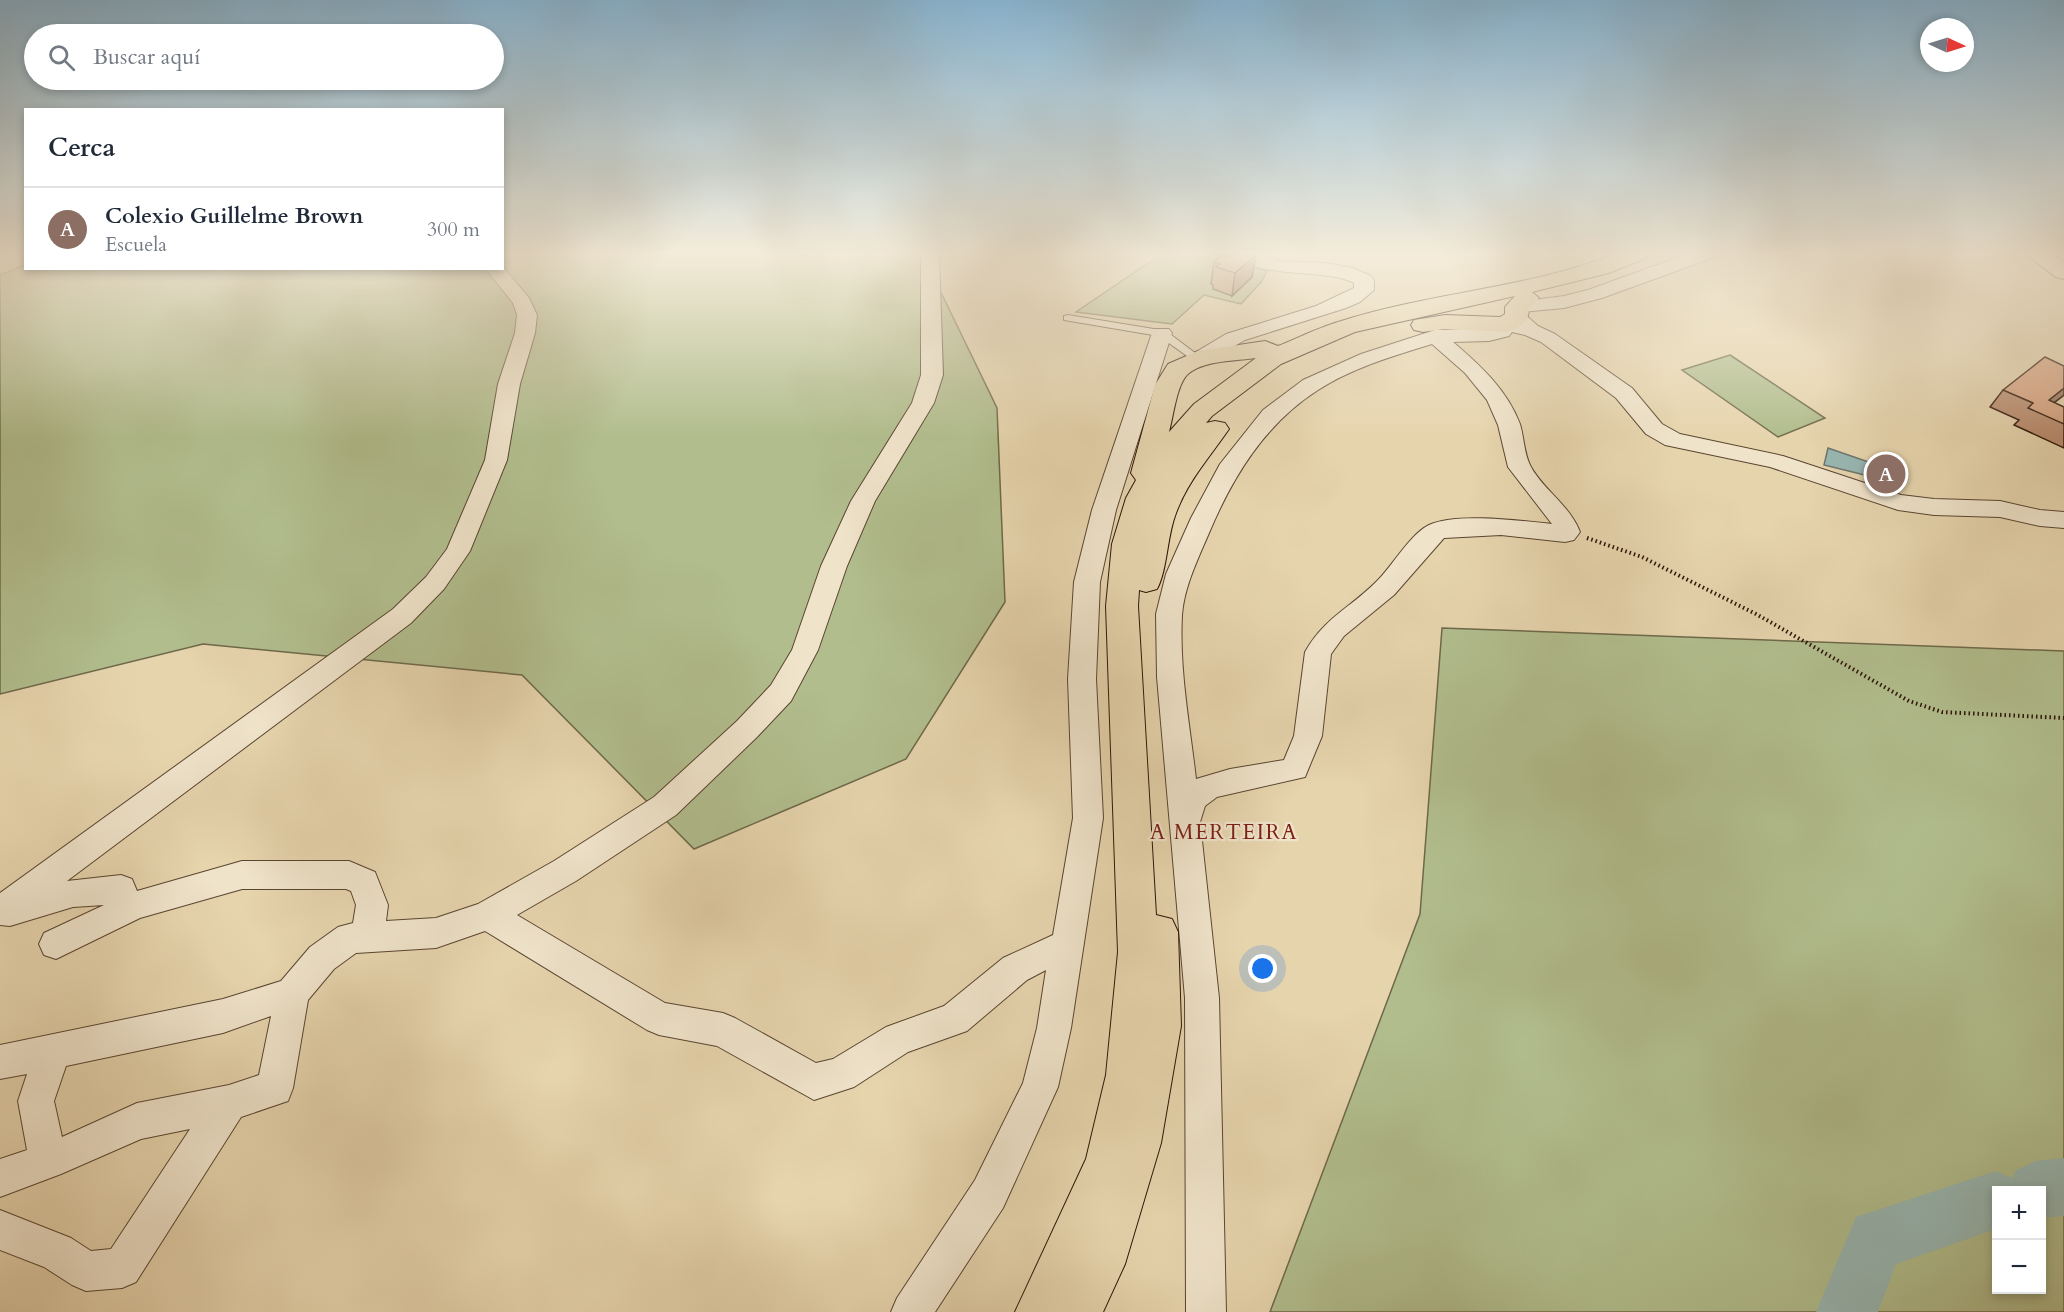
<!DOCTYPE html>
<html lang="es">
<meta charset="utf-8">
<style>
:root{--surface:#fff;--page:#f2f2f3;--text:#1f2937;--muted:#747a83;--line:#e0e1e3;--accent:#111827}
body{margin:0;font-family:Cardo,serif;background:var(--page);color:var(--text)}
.controls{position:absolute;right:18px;bottom:18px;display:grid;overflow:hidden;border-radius:0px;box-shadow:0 3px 9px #0003}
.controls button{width:54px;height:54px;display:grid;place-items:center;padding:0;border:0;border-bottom:2px solid var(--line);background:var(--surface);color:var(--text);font:30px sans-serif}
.compass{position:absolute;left:1920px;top:18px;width:54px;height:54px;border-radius:50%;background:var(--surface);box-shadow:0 3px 9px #0003;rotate:94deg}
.you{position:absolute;left:1263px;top:969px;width:21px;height:21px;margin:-15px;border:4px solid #fff;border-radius:50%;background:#1a73e8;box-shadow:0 0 0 9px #1a73e833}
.badge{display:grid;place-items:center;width:39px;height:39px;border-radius:50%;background:var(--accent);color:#fff;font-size:20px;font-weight:700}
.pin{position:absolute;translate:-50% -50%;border:3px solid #fff;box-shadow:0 2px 6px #0006}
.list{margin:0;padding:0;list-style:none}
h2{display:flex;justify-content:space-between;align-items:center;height:78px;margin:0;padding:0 24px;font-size:26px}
h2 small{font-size:20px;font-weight:400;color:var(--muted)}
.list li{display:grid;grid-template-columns:39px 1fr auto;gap:18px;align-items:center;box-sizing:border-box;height:84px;padding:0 24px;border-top:2px solid var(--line)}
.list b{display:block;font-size:22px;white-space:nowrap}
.list p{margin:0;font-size:20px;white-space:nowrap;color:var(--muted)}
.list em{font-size:20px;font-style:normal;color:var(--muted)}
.icon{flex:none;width:33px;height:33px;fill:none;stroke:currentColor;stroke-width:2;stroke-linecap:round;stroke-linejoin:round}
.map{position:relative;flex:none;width:2064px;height:1312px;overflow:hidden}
.search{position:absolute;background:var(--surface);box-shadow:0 3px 9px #0003;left:24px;top:24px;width:480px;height:66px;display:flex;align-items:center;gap:15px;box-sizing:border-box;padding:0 21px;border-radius:33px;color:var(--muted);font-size:22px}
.panel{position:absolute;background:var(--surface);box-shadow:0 3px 9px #0003;left:24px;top:108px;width:480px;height:162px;border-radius:0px}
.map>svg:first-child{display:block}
</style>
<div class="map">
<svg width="2064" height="1312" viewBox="0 0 2064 1312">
<rect width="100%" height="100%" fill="#e6d4ad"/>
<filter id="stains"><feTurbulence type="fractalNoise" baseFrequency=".00333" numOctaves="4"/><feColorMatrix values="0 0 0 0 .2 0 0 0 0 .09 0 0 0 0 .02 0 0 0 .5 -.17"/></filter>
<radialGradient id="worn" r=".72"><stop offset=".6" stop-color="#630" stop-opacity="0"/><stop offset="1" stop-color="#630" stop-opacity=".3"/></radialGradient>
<path fill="#b1bd8d" stroke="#6e694a" stroke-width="1.5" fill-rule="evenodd" d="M503 253H917L932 274 997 408 1005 602 906 759 694 849 522 675 203 644 0 694V275L25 265 26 268H502Z
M1163 253H1217L1267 271 1261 282 1241 304 1204 295 1172 324 1076 312Z
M1730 355 1825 418 1778 437 1682 370Z
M1442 628 2064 651V1312H1270L1420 914ZM1996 1190H2042V1290H1996Z"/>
<path fill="#98b7b2" stroke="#6d766e" stroke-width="1.5" d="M1828 448 1883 467 1881 479 1824 465Z"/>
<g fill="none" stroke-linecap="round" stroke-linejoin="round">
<path fill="#98b7b2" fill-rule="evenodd" d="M2064 1158V1216L2042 1218V1190H1996V1229L1896 1264 1878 1312H1816L1856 1217 1996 1171 2012 1178 2016 1170 2036 1161Z"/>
<defs>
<path id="lane" d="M1068 315 1166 331 1203 359 1202 361H1194L1159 336 1064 320V316Z"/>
<path id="street" d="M921 253H939L943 375 934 403 875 501 847 566 818 650 791 701 757 737 676 815 576 881 517 915 665 1003 723 1013 735 1018 816 1063 833 1059 886 1027 944 1006 1003 958 1053 935 1073 818 1068 679 1074 582 1092 510 1152 333 1155 329H1169L1172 333 1116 510 1100 582 1096 679 1103 818 1071 1028 1058 1087 1003 1208 935 1312H891L897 1298 975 1180 1023 1083 1037 1028 1046 970 1027 980 967 1031 908 1052 854 1087 814 1100 717 1046 659 1035 647 1030 485 931 436 948 356 953 334 969 308 1000 293 1088 288 1101 241 1117 136 1282 122 1288 86 1291 72 1285 44 1267 0 1250V1210L71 1238 91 1251 111 1249 190 1129 141 1139 61 1174 0 1197V1159L27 1150 18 1101 27 1074 0 1079V1045L223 999 281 981 310 947 338 927 353 923 356 905 351 891 346 889H242L140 918 56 959 44 955 39 944 44 933 104 905 73 907 10 926 0 925V893L393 609 426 577 447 549 485 460 498 384 515 333 517 315 513 303 485 268H502V266L529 298 537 315 535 333 520 384 507 460 470 551 444 589 411 623 67 881 121 875 132 879 137 891 242 861H349L375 872 388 905 386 921 436 918 478 904 554 861 654 797 737 721 771 685 792 650 821 566 851 501 912 403 921 375ZM271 1016 259 1075 229 1085 137 1103 62 1137 54 1101 66 1066 223 1033Z
M1232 253H1257L1280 261 1326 263 1352 268 1371 276 1374 280V290L1360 302 1346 308 1245 340 1205 363 1198 365 1191 363 1188 359 1191 355 1226 334 1316 306 1354 288V283C1324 267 1252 280 1232 253Z
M1690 253H1717L1715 257 1602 298 1564 308 1522 312 1538 326 1555 334 1632 388 1662 424 1680 434 1783 456 1901 495 1934 499 2000 501 2040 510 2064 512V528L2040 526 2000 517 1934 515 1898 510 1770 467 1665 445 1646 434 1616 398 1541 342 1525 335 1512 332 1509 336 1489 341 1453 342C1481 366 1507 390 1520 424 1524 437 1524 453 1530 465 1541 488 1570 505 1580 532L1574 540 1565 542 1501 535 1444 538 1394 595 1344 636 1331 654 1322 736 1305 777 1217 797 1205 806 1200 822 1219 998 1226 1312H1186L1185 998 1157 677 1156 614 1166 574 1191 518 1220 464 1263 410 1303 380 1361 354 1435 330 1494 328 1498 321 1509 320 1507 317 1513 312 1507 307 1510 303 1564 296 1588 290ZM1432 344 1465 373 1487 400 1498 425 1508 467 1552 524C1523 521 1456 512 1429 525 1409 535 1392 567 1376 582 1350 608 1324 618 1305 652L1294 736 1284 760 1230 769 1196 779C1190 726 1179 669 1182 615 1184 587 1198 559 1209 533 1233 476 1265 424 1318 390 1352 368 1393 356 1432 344Z"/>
<path id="secondary" d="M2024 253H2051L2064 262V279L2056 277Z"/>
<path id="primary" d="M1618 253H1649L1646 258 1609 273 1532 292 1539 298 1529 309C1529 323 1518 329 1505 332L1445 329 1423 332 1414 330 1411 325 1414 320 1445 315 1500 317 1505 314V307L1515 296 1355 332 1281 364 1212 416 1206 423 1215 421 1225 423 1229 429C1209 458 1186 483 1175 516 1167 538 1167 571 1157 589L1146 592 1139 590 1138 606 1156 915 1172 919 1178 932 1181 1026 1161 1143 1125 1264 1103 1312H1015L1086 1159 1106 1075 1118 952 1106 606 1112 544 1126 498 1136 480 1131 473 1155 385 1168 364 1198 351 1265 341 1278 346C1298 338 1318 328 1338 322 1429 292 1528 289 1618 253ZM1256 358 1194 404 1169 432C1173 418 1177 383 1188 374 1204 360 1236 361 1256 358Z"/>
</defs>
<use href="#lane" stroke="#5a4530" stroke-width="2"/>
<use href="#street" stroke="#5a4530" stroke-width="2"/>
<use href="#secondary" stroke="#2c1507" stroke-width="2"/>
<use href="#primary" stroke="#2c1507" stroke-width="2"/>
<path stroke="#2c1507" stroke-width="4" stroke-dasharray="1.5 3" stroke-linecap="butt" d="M1587 538 1642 557 1756 614 1909 701 1942 712 2064 718"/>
<use href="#lane" fill="#efe3ca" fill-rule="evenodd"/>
<use href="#street" fill="#efe3ca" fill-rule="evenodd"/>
<use href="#secondary" fill="#efe3ca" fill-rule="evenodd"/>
<use href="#primary" fill="#e6d4ad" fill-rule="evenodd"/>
</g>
<path fill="#ba8d70" stroke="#2c1507" stroke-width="1.5" d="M1214 262 1252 277 1232 296 1213 289V285L1211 284Z
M2064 366V395L2054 403 2064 407V448L2014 425 2019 420 1990 407 2003 390Z"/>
<path fill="#97735b" stroke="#2c1507" stroke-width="1.5" d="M1256 255 1252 277 1232 296 1235 273Z
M2064 388V395L2040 413 2049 400Z"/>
<path fill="#d8a482" stroke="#2c1507" stroke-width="1.5" d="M1235 253H1250L1256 255 1235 273 1216 267 1220 264 1214 262 1222 255 1230 257Z
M2045 357 2064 366V388L2049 400 2064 407V424L2028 408 2033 403 2003 390Z"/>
<linearGradient id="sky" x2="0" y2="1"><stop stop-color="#88b5d2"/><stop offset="0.58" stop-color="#f4ecda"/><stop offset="1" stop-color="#f4ecda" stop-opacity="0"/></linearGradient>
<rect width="2064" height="437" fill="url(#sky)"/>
<g text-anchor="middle" stroke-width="4.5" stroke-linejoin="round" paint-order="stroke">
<g font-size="21" letter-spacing="1.5" fill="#7a1f14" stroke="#efe3ca">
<text x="1224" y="839">A MERTEIRA</text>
</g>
</g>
<rect width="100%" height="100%" filter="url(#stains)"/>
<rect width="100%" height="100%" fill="url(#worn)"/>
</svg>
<div class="controls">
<button>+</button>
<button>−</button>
</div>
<svg class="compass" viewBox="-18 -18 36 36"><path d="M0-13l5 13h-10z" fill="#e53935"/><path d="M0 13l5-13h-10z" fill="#747a83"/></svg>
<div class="you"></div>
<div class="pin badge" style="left:1886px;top:474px;background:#8d6e63">A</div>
<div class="search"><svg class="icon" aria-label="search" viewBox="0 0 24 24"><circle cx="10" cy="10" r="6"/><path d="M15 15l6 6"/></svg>Buscar aquí</div>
<section class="panel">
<h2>Cerca<small></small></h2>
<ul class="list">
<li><span class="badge" style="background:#8d6e63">A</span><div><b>Colexio Guillelme Brown</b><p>Escuela</p></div><em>300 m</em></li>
</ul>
</section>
</div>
